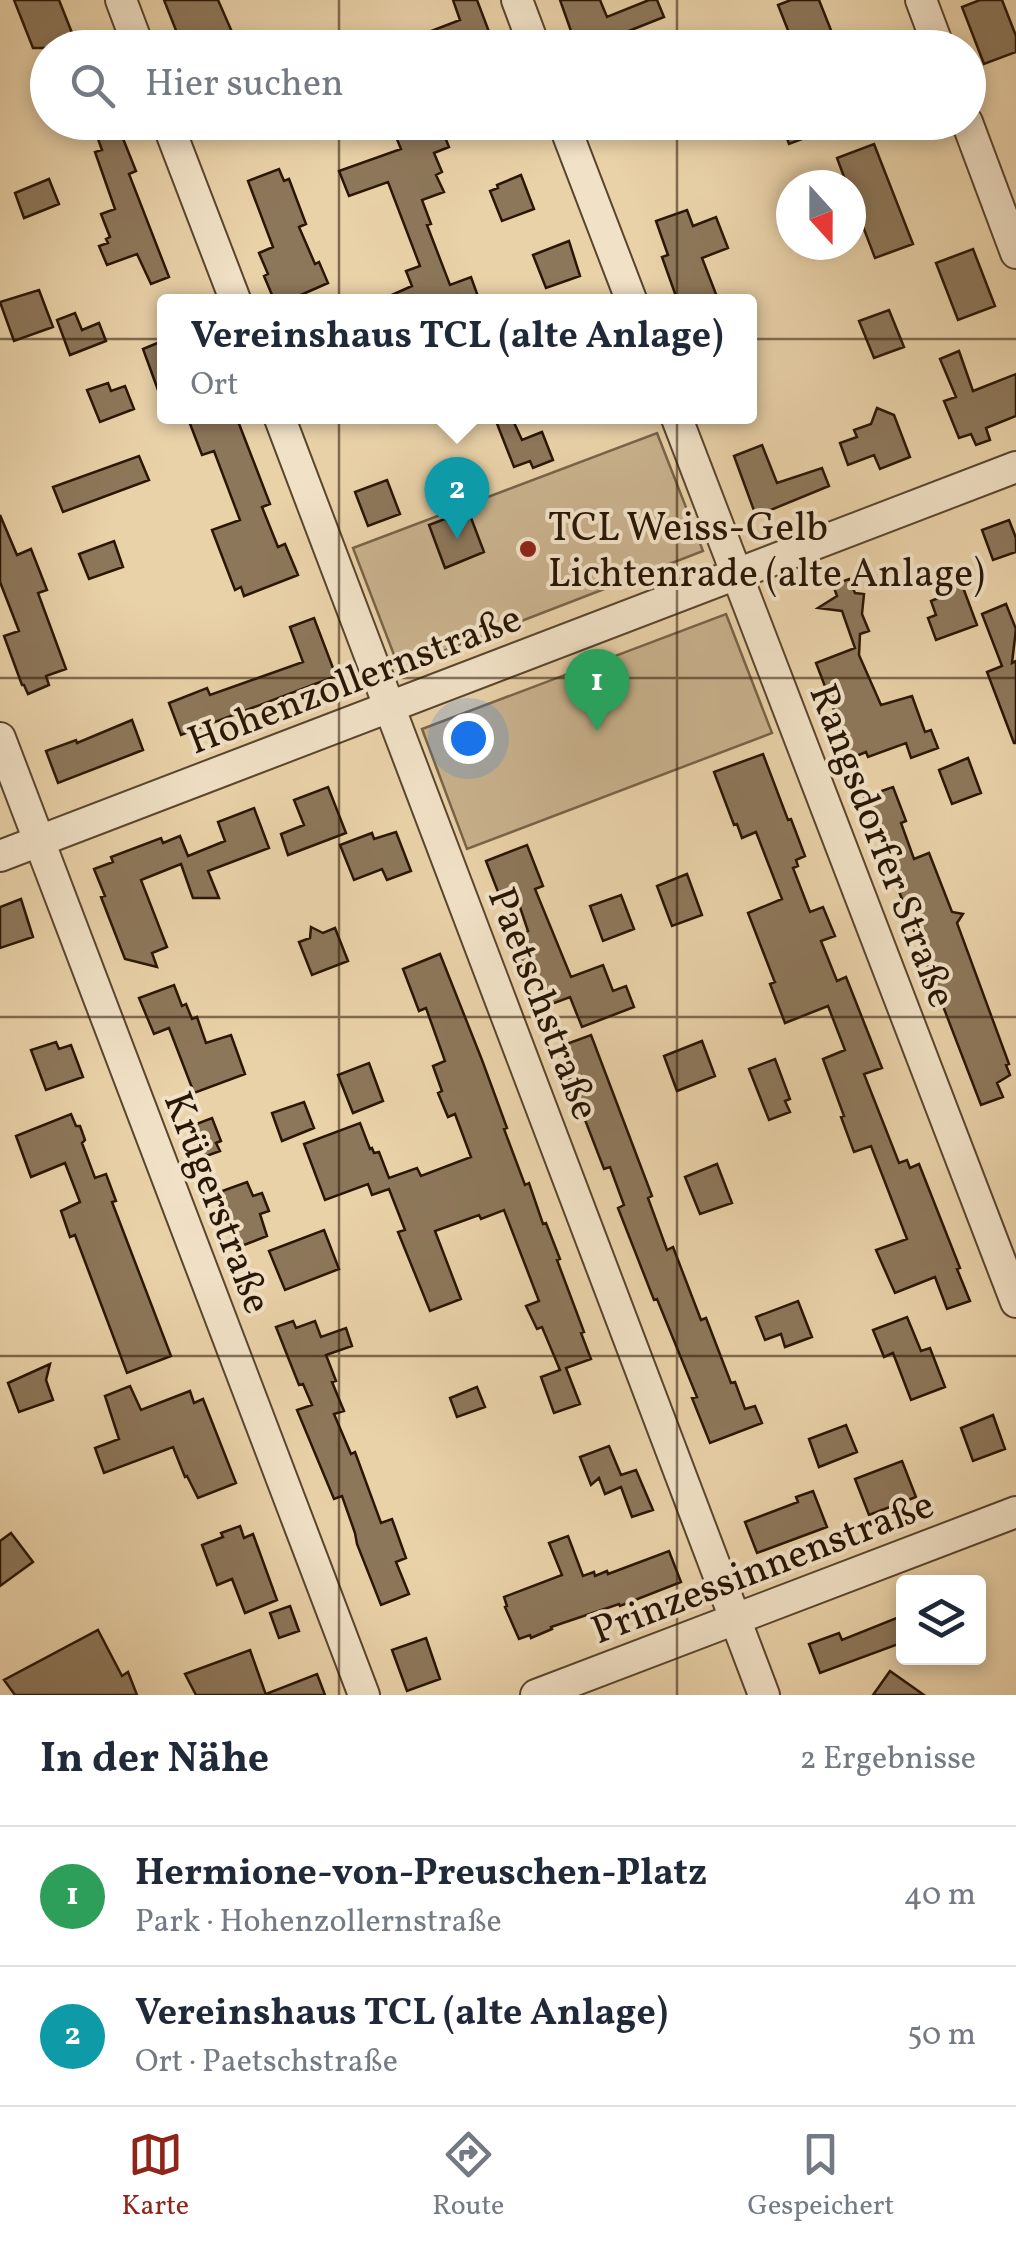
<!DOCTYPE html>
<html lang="de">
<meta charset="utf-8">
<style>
:root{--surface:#fff;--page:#f2f2f3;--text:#1f2937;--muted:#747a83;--line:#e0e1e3;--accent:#8f2418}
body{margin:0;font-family:Vollkorn,serif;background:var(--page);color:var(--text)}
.controls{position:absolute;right:30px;bottom:30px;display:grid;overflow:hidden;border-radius:10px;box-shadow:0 5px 15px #0003}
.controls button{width:90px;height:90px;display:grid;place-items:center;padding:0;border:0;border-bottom:2px solid var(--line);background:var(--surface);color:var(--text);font:50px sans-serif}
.compass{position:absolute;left:776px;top:170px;width:90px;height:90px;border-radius:50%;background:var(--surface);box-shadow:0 5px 15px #0003;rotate:159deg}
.you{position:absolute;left:468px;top:738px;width:35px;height:35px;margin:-25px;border:8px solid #fff;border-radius:50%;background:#1a73e8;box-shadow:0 0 0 15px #1a73e833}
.badge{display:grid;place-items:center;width:65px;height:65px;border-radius:50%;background:var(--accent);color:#fff;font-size:32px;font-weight:700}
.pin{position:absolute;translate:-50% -82px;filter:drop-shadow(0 2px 5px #0008)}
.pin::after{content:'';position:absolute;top:52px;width:35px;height:30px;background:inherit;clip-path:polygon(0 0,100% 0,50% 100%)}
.popup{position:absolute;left:157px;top:294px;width:600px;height:130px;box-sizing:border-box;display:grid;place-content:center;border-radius:10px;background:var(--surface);filter:drop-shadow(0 2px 8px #0005);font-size:32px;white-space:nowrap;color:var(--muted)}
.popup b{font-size:38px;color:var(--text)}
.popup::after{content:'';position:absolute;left:50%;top:100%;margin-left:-20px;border:20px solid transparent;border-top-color:var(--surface)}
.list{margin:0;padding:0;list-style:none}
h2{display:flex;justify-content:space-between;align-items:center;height:130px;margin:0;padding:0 40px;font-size:42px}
h2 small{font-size:32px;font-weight:400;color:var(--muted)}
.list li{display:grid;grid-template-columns:65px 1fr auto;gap:30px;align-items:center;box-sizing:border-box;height:140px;padding:0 40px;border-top:2px solid var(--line)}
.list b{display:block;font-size:38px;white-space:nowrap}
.list p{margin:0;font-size:32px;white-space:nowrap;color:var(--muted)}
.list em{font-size:32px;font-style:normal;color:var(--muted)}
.icon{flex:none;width:55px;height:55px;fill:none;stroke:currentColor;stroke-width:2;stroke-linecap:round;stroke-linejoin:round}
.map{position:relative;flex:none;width:1016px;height:1695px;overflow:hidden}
.search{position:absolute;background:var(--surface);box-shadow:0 5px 15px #0003;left:30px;right:30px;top:30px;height:110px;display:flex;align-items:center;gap:25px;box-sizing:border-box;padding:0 35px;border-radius:55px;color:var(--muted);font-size:38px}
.sheet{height:410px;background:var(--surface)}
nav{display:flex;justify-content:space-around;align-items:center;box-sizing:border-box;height:140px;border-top:2px solid var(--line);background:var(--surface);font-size:28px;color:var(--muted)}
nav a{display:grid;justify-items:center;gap:5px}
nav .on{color:var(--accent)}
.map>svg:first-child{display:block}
</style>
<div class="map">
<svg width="1016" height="1695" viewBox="0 0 1016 1695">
<rect width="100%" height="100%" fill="#e9d1a8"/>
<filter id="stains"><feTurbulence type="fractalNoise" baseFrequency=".002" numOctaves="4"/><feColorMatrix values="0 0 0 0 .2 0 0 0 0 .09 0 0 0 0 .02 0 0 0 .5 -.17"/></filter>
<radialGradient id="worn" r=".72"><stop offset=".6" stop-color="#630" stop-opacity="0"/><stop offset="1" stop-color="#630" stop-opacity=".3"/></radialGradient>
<path fill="#c8b18c" stroke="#786448" stroke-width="2.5" d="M657 433 703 551 399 668 353 548Z
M726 614 772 733 467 849 422 729Z"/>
<path fill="#8d775a" stroke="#291605" stroke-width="2.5" d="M14 0H59L78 48H33Z
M164 0H218L239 48H183Z
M453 0H477L491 37 464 48H431L426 33 460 20Z
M560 0H600L607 17 649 0H657L664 17 616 36 620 48H577Z
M791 0H819L838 48H795L778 5Z
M980 0H1002L1016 36V52L984 64 962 7Z
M107 122H116L124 141 136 171 129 174 169 277 151 284 137 254 107 265 99 246 108 243 106 239 110 237 101 214 115 209 95 152 102 150 94 128Z
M390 122H439L449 147 434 153 442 172 436 175 444 192 422 200 431 224 427 225 450 285 471 277 480 302H376L412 286 406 271 420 266 388 182 349 196 339 171 401 149Z
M781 122H841L842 124 789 144Z
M874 144 913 244 875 258 851 195V185H847L837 158Z
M279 169 284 181 289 179 306 224 299 227 315 264 319 262 328 283 285 302H275L264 276 268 274 259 253 273 247 248 181Z
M521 175 534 209 502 221 490 191 498 188 497 185Z
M49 179 59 204 24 218 15 193Z
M687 210 693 226 716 217 728 248 702 258 719 302H678L662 257 668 255 656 221Z
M569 241 580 276 546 288 533 255Z
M973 249 995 306 958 320 936 263Z
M39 290 53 327 14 341 0 302Z
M889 310 904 347 874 358 859 321Z
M75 313 82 330 99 323 106 341 70 355 57 320Z
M160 342 164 354V401H162L143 349Z
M959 351 973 391 1016 374V416L986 428 990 440 976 445 971 434 959 438 944 401 956 397 940 359Z
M108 383 111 391 125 386 134 409 100 422 87 390Z
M877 408 894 415 910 457 880 469 874 455 848 465 840 443 857 437 854 430 871 424Z
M187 416H236L270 504 262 507 278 547 285 544 298 575 244 596 241 587 235 590 212 530 240 520 214 451 202 455Z
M494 416H511L522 440 542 432 553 460 533 468 530 461 514 467Z
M762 445 777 483 822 468 829 486 756 516 734 456Z
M139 456 149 480 63 512 53 487Z
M387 480 400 514 368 526 355 492Z
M468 510 484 552 445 568 429 525Z
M0 515 17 555 31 549 47 590 38 593 66 669 46 676 49 685 28 694 24 685H22L4 636 19 631 0 582Z
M1009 520 1016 538V552L993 560 982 530Z
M114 541 123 567 89 579 79 554Z
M958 574 977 625 936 640 928 618 936 615 931 601 948 594Z
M849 579 855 593 864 594 862 614 869 631 860 634 859 655 881 705 912 696 925 732 931 730 938 748 911 758 906 743 868 757 866 752 849 759 838 730 841 728 816 663 855 648 842 611 818 608 837 596 833 585Z
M1006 604 1016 629 1012 663 1016 661V743H1014L987 672 1002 666 982 614Z
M314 618 336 676 181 735 169 703 207 688 210 695 303 662 290 627Z
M132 720 143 750 58 783 46 751 76 740 77 743Z
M763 754 788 820 791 819 805 856 796 860 798 866 793 868 810 912 823 907 835 936 821 941 837 981 846 977 882 1068 864 1074 899 1163 907 1160 910 1168 919 1164 960 1268 957 1269 970 1301 947 1309 935 1277 895 1293 876 1250 907 1239 871 1146 854 1152 841 1117 844 1116 823 1059 845 1050 828 1006 785 1023 770 984 775 982 774 980 748 913 782 899 756 832 742 838 737 824 734 825 714 772Z
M968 758 981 793 952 804 939 770Z
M328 787 346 833 288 855 281 834 304 825 294 800Z
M893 787 906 821 901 823 914 859 929 853 952 912 963 914 957 923 1009 1064 1006 1065 1010 1075 997 1083 1003 1097 981 1105 890 868 896 866 883 830 878 832 864 797Z
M254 808 269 848 208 871 219 898H193L181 864 141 880 167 947 152 953 157 967 125 959 101 897 105 896 94 869 113 862 111 857 161 838 163 843 180 836 188 856 225 841 218 822Z
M396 832 411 871 387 880 382 869 354 880 340 845 372 833 374 839Z
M527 845 543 886 535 889 571 977 603 965 613 991 626 986 634 1007 582 1027 570 997 549 1005 547 1000 544 1002 530 964 518 959 522 948 517 935 528 931 515 892 500 897 486 861Z
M687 874 702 915 672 926 657 886Z
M621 895 634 929 603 941 590 906Z
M21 899 33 937 0 948V907Z
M311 927 323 933 335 928 348 961 312 975 299 942 310 938Z
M440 954 482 1060 507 1128 504 1129 525 1185 529 1183 543 1224 546 1223 560 1259 557 1260 584 1332 581 1333 591 1359 566 1368 580 1404 554 1413 541 1377 560 1370 542 1327 537 1329 526 1306 539 1301 504 1210 481 1219 479 1215 435 1231 461 1299 430 1311 398 1232 405 1230 389 1189 372 1195 368 1184 325 1200 304 1144 360 1123 370 1149 372 1148 374 1153 379 1152 389 1178 417 1168 421 1176 471 1157 455 1114 448 1117 438 1093 442 1091 433 1066 445 1061 426 1008 419 1011 403 969Z
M174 985 182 1006 186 1004 192 1019 197 1017 206 1043 231 1035 245 1074 194 1093 169 1028 154 1034 139 998Z
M591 1035 652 1196 648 1198 667 1250 673 1247 701 1320 706 1318 731 1383 735 1382 745 1409 755 1406 762 1423 710 1443 692 1398 697 1397 657 1299 654 1300 618 1208 624 1205 610 1167 604 1169 565 1068 568 1066 561 1046Z
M702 1041 715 1076 677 1091 664 1056Z
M56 1042 59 1049 71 1045 83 1077 46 1090 31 1050Z
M775 1059 790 1099 785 1101 790 1112 769 1120 749 1069Z
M369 1063 383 1101 353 1113 338 1075Z
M304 1102 314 1128 282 1141 272 1113Z
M71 1114 76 1126H80L85 1140 82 1143 95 1178 106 1174 116 1201 112 1202 171 1356 127 1373 75 1235 70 1237 61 1211 80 1202 65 1163 31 1177 16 1136Z
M212 1118 221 1141 216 1143 220 1151 201 1158 186 1128Z
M717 1164 732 1203 700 1214 685 1177Z
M247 1182 253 1196 262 1193 269 1211 260 1214 267 1236 239 1247 234 1234H230L214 1194Z
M324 1230 339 1269 285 1290 269 1251Z
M798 1301 812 1337 785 1347 781 1334 765 1340 756 1317Z
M907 1317 921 1351 930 1348 945 1387 911 1400 893 1353 884 1357 873 1330Z
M293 1321 296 1328 315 1321 321 1337 346 1328 352 1346 326 1355 336 1381 332 1382 344 1411 334 1414 351 1454 355 1452 381 1523 392 1519 406 1558 396 1562 409 1594 381 1605 357 1544 355 1533 342 1496 334 1499 297 1410 312 1405 303 1384 299 1385 276 1327Z
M50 1364 46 1380 53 1400 19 1412 8 1383Z
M130 1386 141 1410 190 1391 194 1403 203 1399 236 1483 198 1498 187 1476 185 1477 173 1447 104 1473 95 1448 119 1439 105 1396Z
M477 1387 485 1407 457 1417 450 1398Z
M993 1415 1005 1449 973 1461 961 1428Z
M846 1425 857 1452 819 1467 809 1439Z
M609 1446 621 1475 636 1470 653 1510 632 1517 621 1487 605 1494 599 1478 591 1485 580 1457Z
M902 1461 916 1497 869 1515 855 1479Z
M813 1491 827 1527 757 1553 745 1522 798 1502 796 1497Z
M240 1526 244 1538 253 1534 277 1600 245 1613 232 1579 217 1585 202 1545 223 1537 221 1533Z
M11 1533 33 1562 0 1586V1541Z
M568 1536 583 1576 594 1572 595 1576 607 1571 608 1574 669 1551 681 1582 620 1606 619 1604 551 1627 552 1629 531 1638 530 1635 519 1639 505 1607 507 1606 504 1597 562 1575 549 1543Z
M290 1606 299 1631 279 1638 270 1613Z
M904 1615V1642L820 1673 809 1644 839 1633 842 1640Z
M98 1630 122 1676 128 1672 137 1695H15L4 1680Z
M426 1638 440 1679 407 1691 392 1650Z
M250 1650 266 1695H196L185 1674Z
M890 1671 924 1695H873Z
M317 1674 325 1695H267L266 1694Z"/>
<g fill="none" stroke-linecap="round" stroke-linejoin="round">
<defs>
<path id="minor" d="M121 0 139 48
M517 0 535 48
M921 0 939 48
M167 122 236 302
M563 122 632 302
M967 122 1016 253
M279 416 764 1695
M676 416 1016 1302
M0 738 364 1695
M0 856 1016 467
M536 1695 1016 1512"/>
</defs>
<use href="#minor" stroke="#59452e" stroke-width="34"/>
<use href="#minor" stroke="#f1e1c6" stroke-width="30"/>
</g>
<path fill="none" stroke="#291605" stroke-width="2.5" stroke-opacity="0.55" d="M339 0V48M677 0V48M339 122V1695M677 122V1695M0 339H1016M0 678H1016M0 1017H1016M0 1356H1016"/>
<circle fill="#8f2418" stroke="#f1e1c6" stroke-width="4" cx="528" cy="549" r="10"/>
<g text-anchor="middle" stroke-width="8" stroke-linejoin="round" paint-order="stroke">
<g font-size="40" fill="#291605" stroke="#f1e1c6" text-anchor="start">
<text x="548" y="540">TCL Weiss-Gelb<tspan x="548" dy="46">Lichtenrade (alte Anlage)</tspan></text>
</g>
<g font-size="40" fill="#291605" stroke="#f1e1c6">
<text transform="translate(354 678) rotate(-21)" y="14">Hohenzollernstraße</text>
<text transform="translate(884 845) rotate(69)" y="14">Rangsdorfer Straße</text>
<text transform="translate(545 1003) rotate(69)" y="14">Paetschstraße</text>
<text transform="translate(219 1202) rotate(69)" y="14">Krügerstraße</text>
<text transform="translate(762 1566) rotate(-21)" y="14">Prinzessinnenstraße</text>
</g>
</g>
<rect width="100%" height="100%" filter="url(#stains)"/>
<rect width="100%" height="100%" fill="url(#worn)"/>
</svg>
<div class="controls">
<button><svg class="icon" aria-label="layers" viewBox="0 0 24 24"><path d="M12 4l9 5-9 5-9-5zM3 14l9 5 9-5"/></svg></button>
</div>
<svg class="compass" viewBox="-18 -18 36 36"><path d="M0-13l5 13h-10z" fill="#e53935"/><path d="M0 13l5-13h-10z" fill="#747a83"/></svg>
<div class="you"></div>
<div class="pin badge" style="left:597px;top:731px;background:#2e9e5b">1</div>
<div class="pin badge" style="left:457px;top:539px;background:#0f9aa8">2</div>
<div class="popup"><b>Vereinshaus TCL (alte Anlage)</b>Ort</div>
<div class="search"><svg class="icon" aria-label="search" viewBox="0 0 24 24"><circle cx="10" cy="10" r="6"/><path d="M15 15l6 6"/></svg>Hier suchen</div>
</div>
<section class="sheet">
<h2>In der Nähe<small>2 Ergebnisse</small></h2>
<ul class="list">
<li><span class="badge" style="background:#2e9e5b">1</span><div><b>Hermione-von-Preuschen-Platz</b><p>Park · Hohenzollernstraße</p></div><em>40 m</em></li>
<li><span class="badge" style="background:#0f9aa8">2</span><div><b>Vereinshaus TCL (alte Anlage)</b><p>Ort · Paetschstraße</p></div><em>50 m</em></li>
</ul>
</section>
<nav>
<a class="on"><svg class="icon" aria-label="map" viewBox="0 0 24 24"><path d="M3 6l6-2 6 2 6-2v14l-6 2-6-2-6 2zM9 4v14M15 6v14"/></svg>Karte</a>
<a><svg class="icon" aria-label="directions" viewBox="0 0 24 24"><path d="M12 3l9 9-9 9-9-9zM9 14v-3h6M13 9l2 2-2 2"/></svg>Route</a>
<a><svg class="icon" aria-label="saved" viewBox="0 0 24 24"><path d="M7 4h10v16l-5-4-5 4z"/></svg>Gespeichert</a>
</nav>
